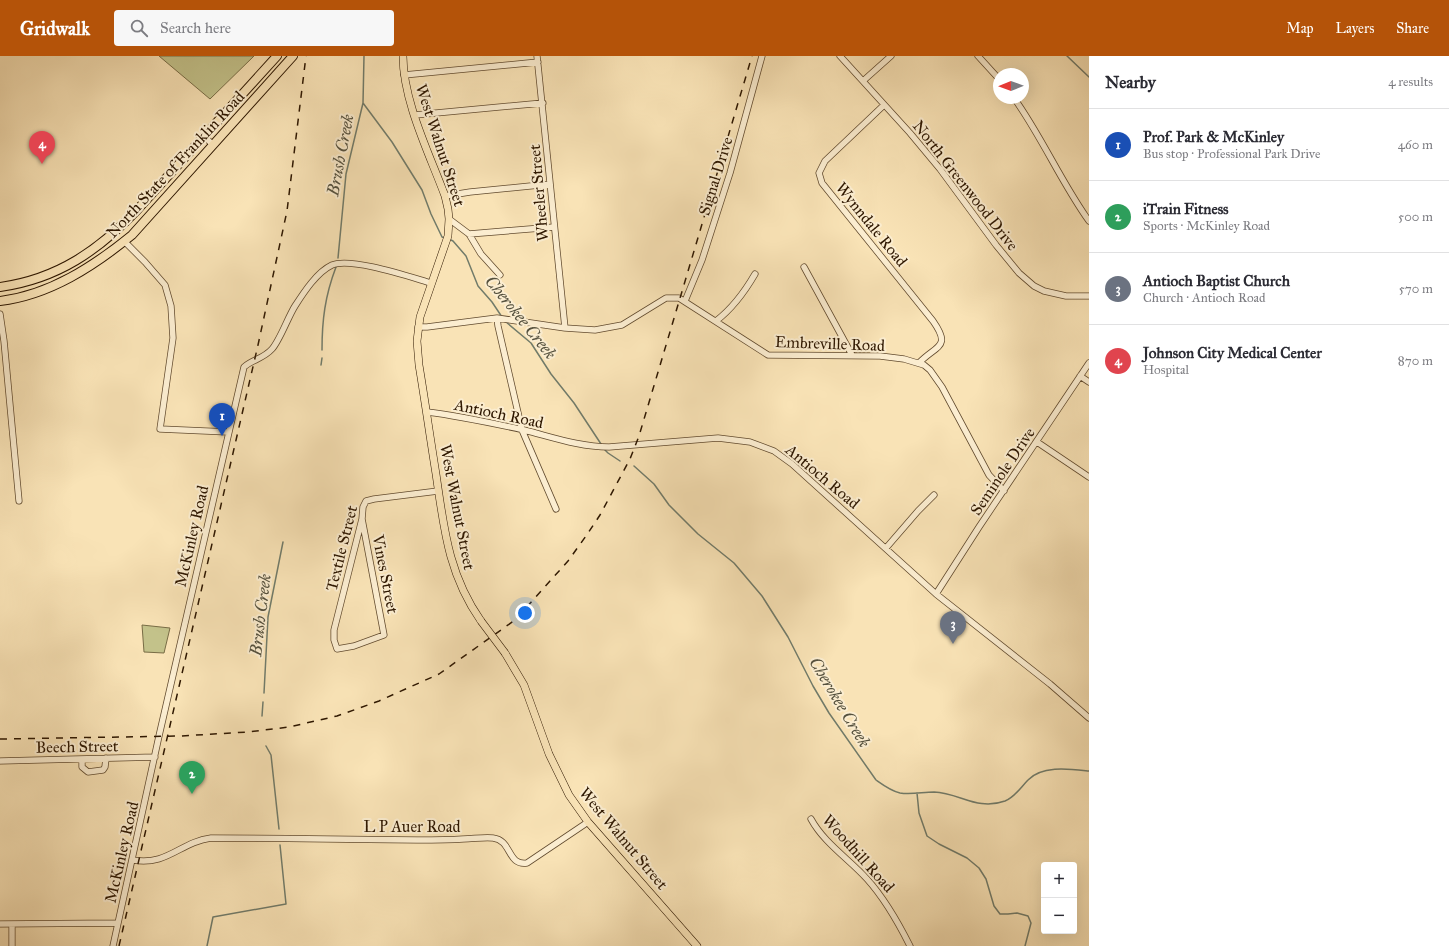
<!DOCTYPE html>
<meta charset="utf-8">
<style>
:root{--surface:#fff;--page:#f7f7f7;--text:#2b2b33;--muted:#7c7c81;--line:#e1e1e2;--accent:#b45309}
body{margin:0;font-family:"IM FELL Great Primer",serif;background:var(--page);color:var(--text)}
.controls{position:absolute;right:12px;bottom:12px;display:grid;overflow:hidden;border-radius:4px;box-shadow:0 4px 16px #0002}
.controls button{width:36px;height:36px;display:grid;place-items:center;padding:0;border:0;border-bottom:1px solid var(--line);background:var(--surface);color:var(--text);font:20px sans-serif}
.compass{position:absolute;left:993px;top:12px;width:36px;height:36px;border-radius:50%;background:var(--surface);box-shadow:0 4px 16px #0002;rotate:269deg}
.you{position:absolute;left:525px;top:557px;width:14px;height:14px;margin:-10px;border:3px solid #fff;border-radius:50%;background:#1a73e8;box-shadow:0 0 0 6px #1a73e833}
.badge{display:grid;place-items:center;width:26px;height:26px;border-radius:50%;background:var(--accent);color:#fff;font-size:13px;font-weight:700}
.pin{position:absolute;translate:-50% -33px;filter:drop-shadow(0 1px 2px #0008)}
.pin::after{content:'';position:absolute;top:21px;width:14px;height:12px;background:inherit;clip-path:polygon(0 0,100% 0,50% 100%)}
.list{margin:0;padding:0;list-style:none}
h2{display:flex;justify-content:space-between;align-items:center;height:52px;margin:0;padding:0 16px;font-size:17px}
h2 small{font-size:13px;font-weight:400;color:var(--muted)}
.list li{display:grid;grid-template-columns:26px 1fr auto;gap:12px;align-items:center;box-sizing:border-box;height:72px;padding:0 16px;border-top:1px solid var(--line)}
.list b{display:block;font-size:15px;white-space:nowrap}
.list p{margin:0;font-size:13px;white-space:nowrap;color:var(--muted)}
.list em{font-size:13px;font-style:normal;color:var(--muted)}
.icon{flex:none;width:22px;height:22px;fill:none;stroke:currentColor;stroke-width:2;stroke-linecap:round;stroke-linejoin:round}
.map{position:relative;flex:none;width:1089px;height:890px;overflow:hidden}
header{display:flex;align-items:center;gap:24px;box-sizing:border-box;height:56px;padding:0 20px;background:var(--accent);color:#fff}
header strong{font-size:19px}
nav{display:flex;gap:22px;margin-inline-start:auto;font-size:14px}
.search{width:280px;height:36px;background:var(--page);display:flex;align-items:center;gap:10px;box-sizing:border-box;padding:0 14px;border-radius:4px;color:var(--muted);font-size:15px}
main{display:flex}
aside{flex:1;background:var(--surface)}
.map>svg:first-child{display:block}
</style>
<header>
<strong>Gridwalk</strong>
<div class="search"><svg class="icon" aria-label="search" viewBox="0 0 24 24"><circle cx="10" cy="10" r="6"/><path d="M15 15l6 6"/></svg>Search here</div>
<nav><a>Map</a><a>Layers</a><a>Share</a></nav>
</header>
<main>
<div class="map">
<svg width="1089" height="890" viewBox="0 0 1089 890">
<rect width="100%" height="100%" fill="#f9e3b6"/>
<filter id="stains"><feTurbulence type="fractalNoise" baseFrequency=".005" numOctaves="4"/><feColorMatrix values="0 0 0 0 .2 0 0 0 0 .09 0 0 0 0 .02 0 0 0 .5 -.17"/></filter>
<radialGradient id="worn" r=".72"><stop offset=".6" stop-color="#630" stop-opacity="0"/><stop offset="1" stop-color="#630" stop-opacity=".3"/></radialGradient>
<path fill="#c3c28a" stroke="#786c45" d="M159 0H254L210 43Z
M142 569 170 572 164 597 144 596Z"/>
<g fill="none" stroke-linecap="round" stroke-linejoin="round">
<path stroke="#717b6a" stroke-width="1.5" d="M1067 0 1089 21
M363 47 392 86 422 134 431 158 442 181 445 182
M449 183 453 185 466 200 478 230 492 246 502 261
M338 202 346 118 363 47 364 0
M506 266 531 287 551 318 574 347 601 388
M322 294C322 264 325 240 336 211
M321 309 322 302
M604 393 608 397 620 405
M634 410 654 428 669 449 698 478 734 507 762 540 788 581 813 630 829 657 876 724C883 729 891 735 900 737 911 739 923 736 934 736 960 737 977 755 1005 745 1015 741 1021 731 1028 724 1042 709 1070 713 1089 715
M264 637 268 561 283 486
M262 660 263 646
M266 690 271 699 279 773
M917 737 919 757 927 780 939 788 967 802 979 812 986 823 994 850 1000 858H1008L1017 857 1028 860 1031 867 1025 890
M207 890 213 861 286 848 280 789"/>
<defs>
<path id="minor" d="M537 0 565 272
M840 0 910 77 940 113 996 189 1019 217 1034 230 1044 235 1066 240H1089
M978 0 999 23
M404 19 538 6
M863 25 891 0
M1014 42C1042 81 1061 126 1089 165
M884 49 825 105 819 117 822 127 933 265C952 292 936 289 919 307
M415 59 543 47
M204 80 213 89
M445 140 470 136 550 128
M449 163 469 178 481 198 500 219
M469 178 554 171
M124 185 145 206 165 229 171 250 173 282 160 373 228 376
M804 211 852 299
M685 245 702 204 730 117 762 0
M0 258 4 285 19 445
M497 262 498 270 522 374 556 453
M716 265C733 252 744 237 755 218
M418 271H427L497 262 565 272 595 274 622 269 666 242H679L768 299 880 300 904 303 924 309 930 314 942 331 989 419 1004 435
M1080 320 1089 326
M427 356C459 360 492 367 524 374 552 381 580 391 609 391L718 382 750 386 774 395 792 408 936 538 1050 628 1089 662
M1037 386 1089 421
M362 463 384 579 354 590 337 593 334 584V574L362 463 363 451 366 445 374 443 438 435
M886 492 918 455 934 439
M936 538 979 471 1089 307
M82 703V711L88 716 103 714 105 711 106 702
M0 705 155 701
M811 763C824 787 849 803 867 823 885 843 898 866 910 890
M133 804C168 810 180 786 211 782 280 782 349 783 417 784 433 784 448 784 463 783 473 783 483 781 493 782 512 784 507 810 527 807L588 766
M0 868 118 867
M12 890V868
M113 890 159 680 244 311C253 303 263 303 272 293 280 284 288 261 295 250 304 236 317 216 332 209 351 201 410 221 431 227"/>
<path id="major" d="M403 0C403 45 429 97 445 140L448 153 449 163 448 180 420 261 417 285 419 309C425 345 430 381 436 418 444 472 448 518 481 565
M505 597 524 629 549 698 569 739 588 766 697 890"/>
<path id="highway" d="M0 231C58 223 99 194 138 153L277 0
M0 245C50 239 94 210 132 179L293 0"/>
</defs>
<use href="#minor" stroke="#614a2e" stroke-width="7"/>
<use href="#major" stroke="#2e1700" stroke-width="8"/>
<use href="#highway" stroke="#2e1700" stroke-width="10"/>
<use href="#minor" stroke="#fbedd0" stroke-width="5.5"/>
<use href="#major" stroke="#f9e3b6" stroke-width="7"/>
<use href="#highway" stroke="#f9e3b6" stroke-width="8"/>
<path stroke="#2e1700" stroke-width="1.5" stroke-dasharray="7 7" stroke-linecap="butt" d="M0 683 180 680 248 676 289 671 337 660 379 645 439 618 515 564 568 505 586 480 600 459 630 403 639 380 752 0
M119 890 258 289 287 155 306 0"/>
<defs>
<path id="major-bridge" d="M481 565 505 597"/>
</defs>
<use href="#major-bridge" stroke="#2e1700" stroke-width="8" stroke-linecap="butt"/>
<use href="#major-bridge" stroke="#f9e3b6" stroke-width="7"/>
</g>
<g text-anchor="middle" stroke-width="4" stroke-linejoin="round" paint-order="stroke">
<g font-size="16" fill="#2e1700" stroke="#fbedd0">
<text transform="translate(441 89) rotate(72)" y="6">West Walnut Street</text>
<text transform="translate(175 108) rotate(-47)" y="6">North State of Franklin Road</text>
<text transform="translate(715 120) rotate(-73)" y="6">Signal Drive</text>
<text transform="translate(966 129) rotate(52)" y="6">North Greenwood Drive</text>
<text transform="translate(538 137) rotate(-95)" y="6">Wheeler Street</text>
<text transform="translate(872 168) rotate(51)" y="6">Wynndale Road</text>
<text transform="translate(830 287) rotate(2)" y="6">Embreville Road</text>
<text transform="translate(499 357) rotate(12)" y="6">Antioch Road</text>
<text transform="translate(1002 415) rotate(-56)" y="6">Seminole Drive</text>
<text transform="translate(823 420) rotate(40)" y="6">Antioch Road</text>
<text transform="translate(458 451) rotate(79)" y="6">West Walnut Street</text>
<text transform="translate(191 480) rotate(-77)" y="6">McKinley Road</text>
<text transform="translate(341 492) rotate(-76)" y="6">Textile Street</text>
<text transform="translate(386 518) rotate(79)" y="6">Vines Street</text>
<text transform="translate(77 690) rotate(-1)" y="6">Beech Street</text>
<text x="412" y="776">L P Auer Road</text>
<text transform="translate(624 782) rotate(50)" y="6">West Walnut Street</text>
<text transform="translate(121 796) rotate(-77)" y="6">McKinley Road</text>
<text transform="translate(859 797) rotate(48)" y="6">Woodhill Road</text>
</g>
<g font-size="17" font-style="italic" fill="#55513e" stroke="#fbedd0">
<text transform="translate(340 99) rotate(-79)" y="6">Brush Creek</text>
<text transform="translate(521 261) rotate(51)" y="6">Cherokee Creek</text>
<text transform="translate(260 559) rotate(-83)" y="6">Brush Creek</text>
<text transform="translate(840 646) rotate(59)" y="6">Cherokee Creek</text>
</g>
</g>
<rect width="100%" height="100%" filter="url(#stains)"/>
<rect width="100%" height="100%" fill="url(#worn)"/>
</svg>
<div class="controls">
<button>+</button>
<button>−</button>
</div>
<svg class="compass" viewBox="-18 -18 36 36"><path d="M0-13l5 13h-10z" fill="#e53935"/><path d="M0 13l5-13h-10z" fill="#7c7c81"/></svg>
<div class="you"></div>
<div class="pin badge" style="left:222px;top:380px;background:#1a4fb4">1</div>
<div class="pin badge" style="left:192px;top:738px;background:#2e9e5b">2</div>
<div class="pin badge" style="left:953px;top:588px;background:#6b7280">3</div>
<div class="pin badge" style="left:42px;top:108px;background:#e0444e">4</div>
</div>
<aside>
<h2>Nearby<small>4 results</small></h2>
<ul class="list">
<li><span class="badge" style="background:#1a4fb4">1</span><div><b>Prof. Park &amp; McKinley</b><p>Bus stop · Professional Park Drive</p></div><em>460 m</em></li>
<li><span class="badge" style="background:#2e9e5b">2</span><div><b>iTrain Fitness</b><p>Sports · McKinley Road</p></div><em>500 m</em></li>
<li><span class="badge" style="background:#6b7280">3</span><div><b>Antioch Baptist Church</b><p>Church · Antioch Road</p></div><em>570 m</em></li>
<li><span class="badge" style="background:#e0444e">4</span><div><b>Johnson City Medical Center</b><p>Hospital</p></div><em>870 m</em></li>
</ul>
</aside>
</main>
